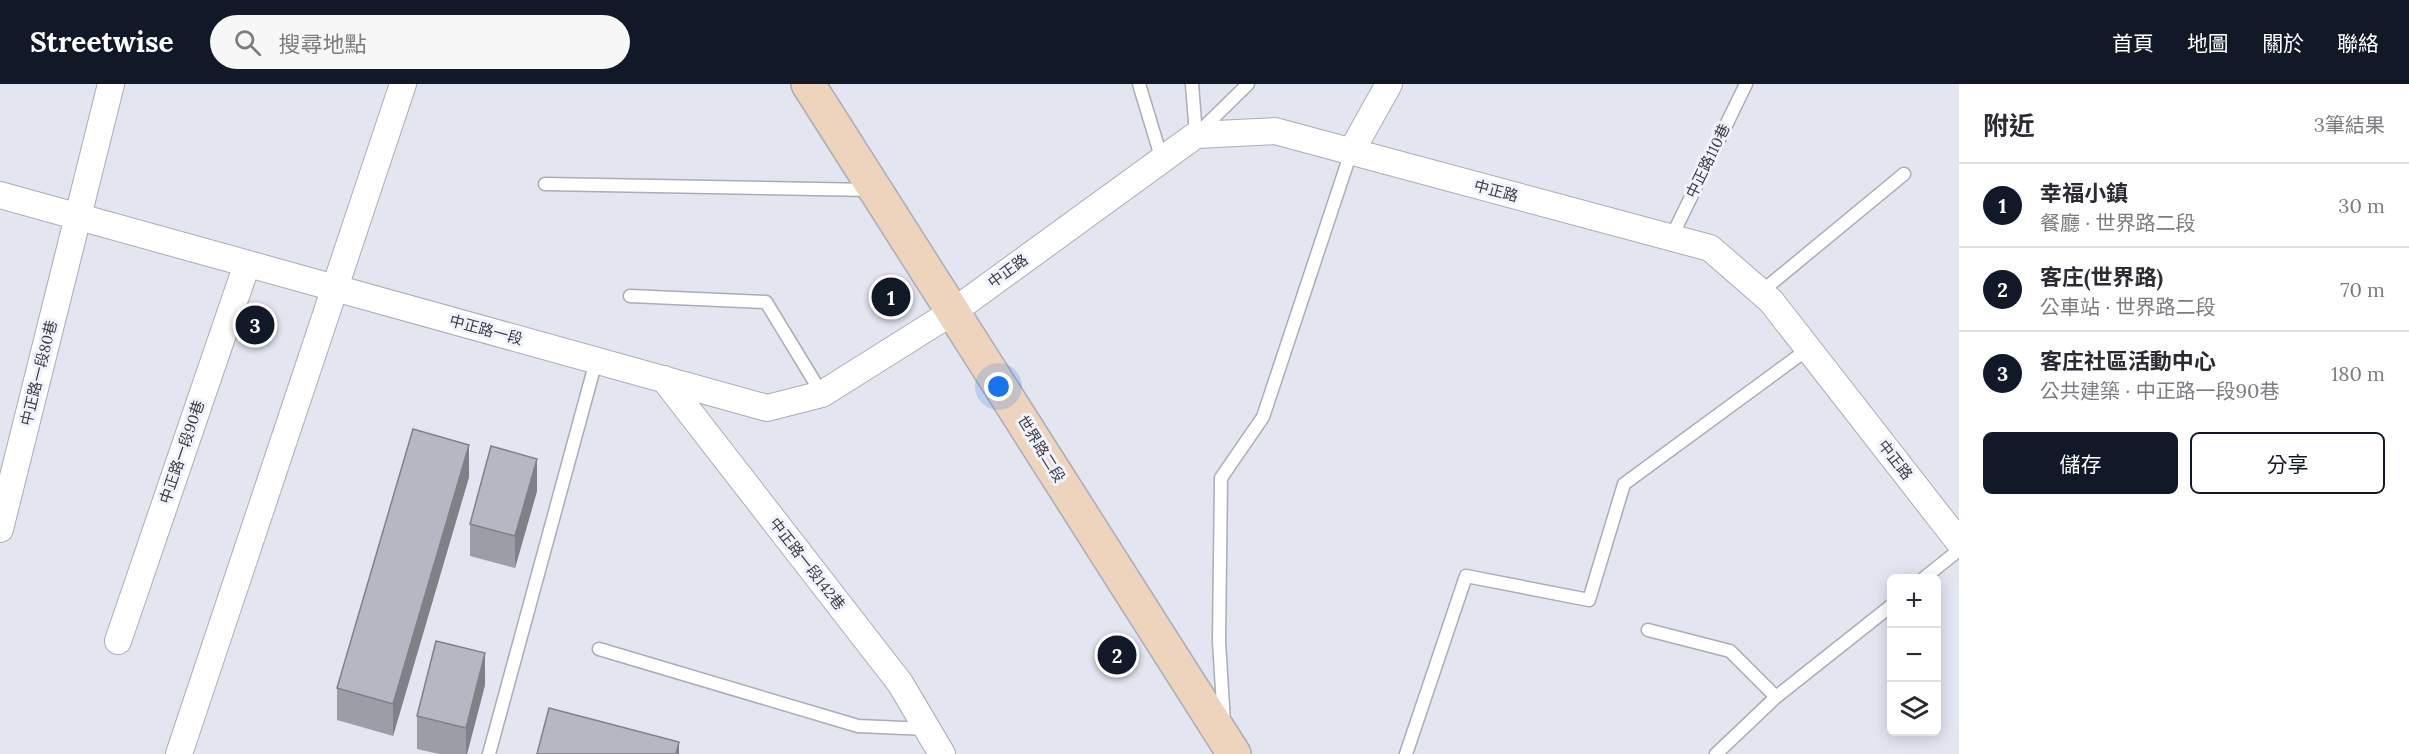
<!DOCTYPE html>
<html lang="zh-TW">
<meta charset="utf-8">
<style>
:root{--surface:#fff;--page:#f7f7f7;--text:#2b2b33;--muted:#7c7c81;--line:#e1e1e2;--accent:#111827}
body{margin:0;font-family:Lora,"Noto Sans TC",serif;background:var(--page);color:var(--text)}
.controls{position:absolute;right:18px;bottom:18px;display:grid;overflow:hidden;border-radius:9px;box-shadow:0 3px 15px #0003}
.controls button{width:54px;height:54px;display:grid;place-items:center;padding:0;border:0;border-bottom:2px solid var(--line);background:var(--surface);color:var(--text);font:30px sans-serif}
.you{position:absolute;left:999px;top:303px;width:21px;height:21px;margin:-15px;border:4px solid #fff;border-radius:50%;background:#1a73e8;box-shadow:0 0 0 9px #1a73e833}
.badge{display:grid;place-items:center;width:39px;height:39px;border-radius:50%;background:var(--accent);color:#fff;font-size:20px;font-weight:700}
.pin{position:absolute;translate:-50% -50%;border:3px solid #fff;box-shadow:0 2px 6px #0006}
.list{margin:0;padding:0;list-style:none}
h2{display:flex;justify-content:space-between;align-items:center;height:78px;margin:0;padding:0 24px;font-size:26px}
h2 small{font-size:20px;font-weight:400;color:var(--muted)}
.list li{display:grid;grid-template-columns:39px 1fr auto;gap:18px;align-items:center;box-sizing:border-box;height:84px;padding:0 24px;border-top:2px solid var(--line)}
.list b{display:block;font-size:22px;white-space:nowrap}
.list p{margin:0;font-size:20px;white-space:nowrap;color:var(--muted)}
.list em{font-size:20px;font-style:normal;color:var(--muted)}
.actions{display:flex;gap:12px;padding:18px 24px}
.actions a{flex:1;padding:14px 0;border:2px solid var(--accent);border-radius:9px;text-align:center;font-size:21px;color:var(--accent)}
.actions .main{background:var(--accent);color:#fff}
.icon{flex:none;width:33px;height:33px;fill:none;stroke:currentColor;stroke-width:2;stroke-linecap:round;stroke-linejoin:round}
.map{position:relative;flex:none;width:1959px;height:670px;overflow:hidden}
header{display:flex;align-items:center;gap:36px;box-sizing:border-box;height:84px;padding:0 30px;background:var(--accent);color:#fff}
header strong{font-size:28px}
nav{display:flex;gap:33px;margin-inline-start:auto;font-size:21px}
.search{width:420px;height:54px;background:var(--page);display:flex;align-items:center;gap:15px;box-sizing:border-box;padding:0 21px;border-radius:33px;color:var(--muted);font-size:22px}
main{display:flex}
aside{flex:1;background:var(--surface)}
.map>svg:first-child{display:block}
</style>
<header>
<strong>Streetwise</strong>
<div class="search"><svg class="icon" aria-label="search" viewBox="0 0 24 24"><circle cx="10" cy="10" r="6"/><path d="M15 15l6 6"/></svg>搜尋地點</div>
<nav><a>首頁</a><a>地圖</a><a>關於</a><a>聯絡</a></nav>
</header>
<main>
<div class="map">
<svg width="1959" height="670" viewBox="0 0 1959 670">
<rect width="100%" height="100%" fill="#e3e5f1"/>
<g fill="none" stroke-linecap="round" stroke-linejoin="round">
<defs>
<path id="lane" d="M1139 0 1162 76
M1192 0 1196 51
M1199 48 1248 0
M545 100 871 106
M1671 154 1746 0
M1761 208 1904 90
M630 212 766 218 822 310
M1924 494 1959 466
M1648 546 1730 567 1776 613
M599 565 858 642 927 645
M1224 639 1219 557 1221 394 1263 333 1351 68
M489 670 596 277
M1406 670 1466 492 1589 516 1624 400 1808 265
M1716 670 1776 613 1892 521"/>
<path id="street" d="M1351 68 1389 0
M0 111 767 324 822 310 954 227 1196 51 1275 47 1710 164 1771 217 1959 458
M664 295 900 599 942 670
M0 445 111 0
M118 557 247 180
M179 670 403 0"/>
<path id="secondary" d="M808 0 1234 670"/>
</defs>
<use href="#lane" stroke="#aaacb7" stroke-width="15"/>
<use href="#street" stroke="#aaacb7" stroke-width="28"/>
<use href="#secondary" stroke="#aaacb7" stroke-width="36"/>
<use href="#lane" stroke="#fff" stroke-width="12"/>
<use href="#street" stroke="#fff" stroke-width="26"/>
<use href="#secondary" stroke="#efd4bd" stroke-width="33"/>
</g>
<path fill="#9d9da7" d="M469 393 393 652 337 636V604Z
M537 407 515 484 470 472V440Z
M485 601 467 670H439L417 665V632Z"/>
<path fill="#7f8088" d="M469 361V393L393 652V620Z
M537 375V407L515 484V452Z
M485 569V601L467 670H466V644Z
M679 658V670H676Z"/>
<path fill="#b6b7c2" stroke="#7f8088" stroke-width="1.5" d="M413 345 469 361 393 620 337 604Z
M491 362 537 375 515 452 470 440Z
M436 557 485 569 466 644 417 632Z
M549 624 679 658 676 670H537Z"/>
<g text-anchor="middle" stroke-width="6" stroke-linejoin="round" paint-order="stroke">
<g font-size="15" fill="#3a3a3f" stroke="#f0f2fe">
<text transform="translate(1708 77) rotate(-64)" y="5">中正路110巷</text>
<text transform="translate(1496 107) rotate(15)" y="5">中正路</text>
<text transform="translate(1008 187) rotate(-36)" y="5">中正路</text>
<text transform="translate(486 246) rotate(15)" y="5">中正路一段</text>
<text transform="translate(39 289) rotate(-76)" y="5">中正路一段80巷</text>
<text transform="translate(1041 365) rotate(58)" y="5">世界路二段</text>
<text transform="translate(182 368) rotate(-71)" y="5">中正路一段90巷</text>
<text transform="translate(1895 376) rotate(52)" y="5">中正路</text>
<text transform="translate(807 480) rotate(52)" y="5">中正路一段142巷</text>
</g>
</g>
</svg>
<div class="controls">
<button>+</button>
<button>−</button>
<button><svg class="icon" aria-label="layers" viewBox="0 0 24 24"><path d="M12 4l9 5-9 5-9-5zM3 14l9 5 9-5"/></svg></button>
</div>
<div class="you"></div>
<div class="pin badge" style="left:891px;top:213px">1</div>
<div class="pin badge" style="left:1117px;top:571px">2</div>
<div class="pin badge" style="left:255px;top:241px">3</div>
</div>
<aside>
<h2>附近<small>3筆結果</small></h2>
<ul class="list">
<li><span class="badge">1</span><div><b>幸福小鎮</b><p>餐廳 · 世界路二段</p></div><em>30 m</em></li>
<li><span class="badge">2</span><div><b>客庄(世界路)</b><p>公車站 · 世界路二段</p></div><em>70 m</em></li>
<li><span class="badge">3</span><div><b>客庄社區活動中心</b><p>公共建築 · 中正路一段90巷</p></div><em>180 m</em></li>
</ul>
<div class="actions"><a class="main">儲存</a><a>分享</a></div>
</aside>
</main>
